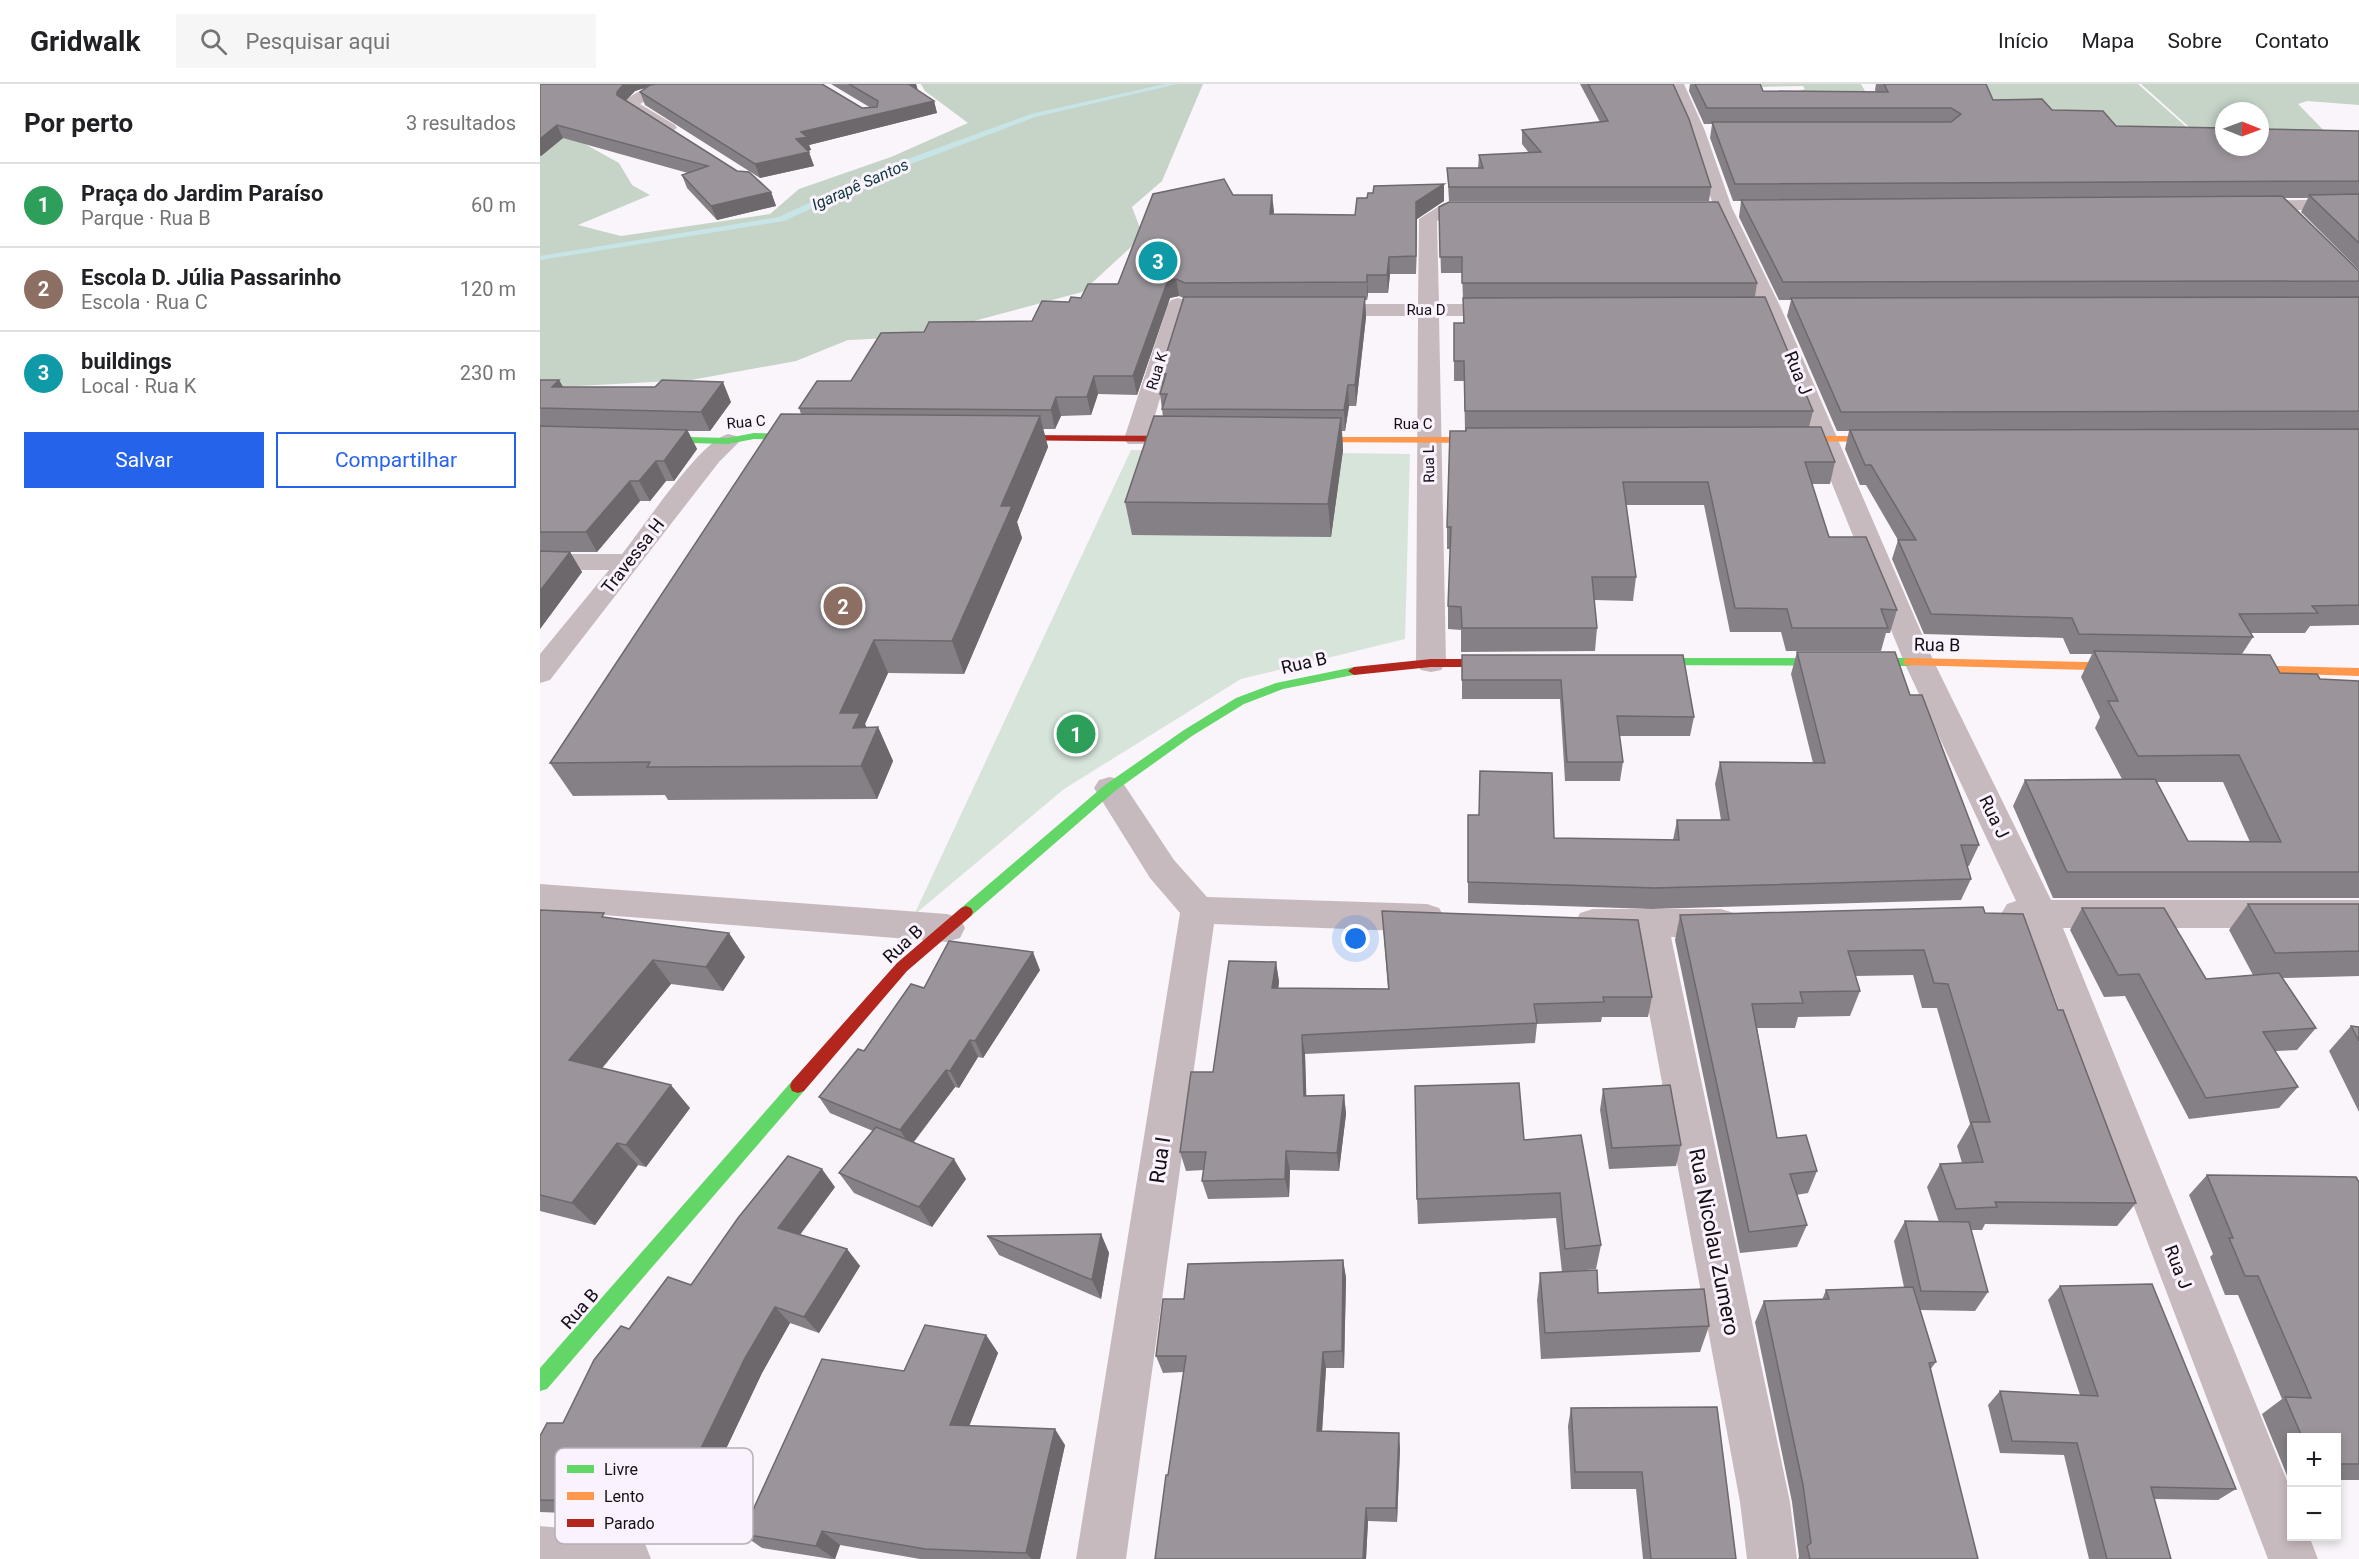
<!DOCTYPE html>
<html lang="pt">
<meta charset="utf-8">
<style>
:root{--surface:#fff;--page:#f6f6f6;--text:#202124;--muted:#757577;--line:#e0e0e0;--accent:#2563eb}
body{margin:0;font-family:Roboto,sans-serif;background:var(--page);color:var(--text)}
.controls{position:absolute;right:18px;bottom:18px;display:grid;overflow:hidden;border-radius:0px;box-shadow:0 3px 9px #0003}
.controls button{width:54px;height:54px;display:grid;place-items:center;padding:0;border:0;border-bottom:2px solid var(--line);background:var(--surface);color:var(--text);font:30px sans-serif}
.compass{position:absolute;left:1675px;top:18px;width:54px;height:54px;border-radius:50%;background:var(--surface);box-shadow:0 3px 9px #0003;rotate:91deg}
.you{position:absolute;left:816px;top:855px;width:21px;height:21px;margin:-15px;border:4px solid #fff;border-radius:50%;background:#1a73e8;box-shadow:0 0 0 9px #1a73e833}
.badge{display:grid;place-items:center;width:39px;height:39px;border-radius:50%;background:var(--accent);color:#fff;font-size:20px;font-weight:700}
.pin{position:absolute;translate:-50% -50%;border:3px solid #fff;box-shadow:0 2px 6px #0006}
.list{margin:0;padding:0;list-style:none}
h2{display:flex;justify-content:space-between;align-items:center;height:78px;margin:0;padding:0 24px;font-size:26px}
h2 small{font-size:20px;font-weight:400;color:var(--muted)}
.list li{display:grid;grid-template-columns:39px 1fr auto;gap:18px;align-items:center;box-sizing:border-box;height:84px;padding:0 24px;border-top:2px solid var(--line)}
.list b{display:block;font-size:22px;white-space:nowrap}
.list p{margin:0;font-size:20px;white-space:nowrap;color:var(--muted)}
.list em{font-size:20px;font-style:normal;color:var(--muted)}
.actions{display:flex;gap:12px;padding:18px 24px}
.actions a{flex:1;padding:14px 0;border:2px solid var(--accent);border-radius:0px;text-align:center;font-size:21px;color:var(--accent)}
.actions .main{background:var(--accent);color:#fff}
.icon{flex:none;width:33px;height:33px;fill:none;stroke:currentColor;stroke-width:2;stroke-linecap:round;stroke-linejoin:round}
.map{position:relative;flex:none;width:1819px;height:1475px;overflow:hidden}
header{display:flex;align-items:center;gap:36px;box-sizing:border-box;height:84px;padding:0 30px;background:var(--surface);border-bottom:2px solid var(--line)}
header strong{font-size:28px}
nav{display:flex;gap:33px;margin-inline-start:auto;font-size:21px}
.search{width:420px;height:54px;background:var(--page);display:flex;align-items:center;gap:15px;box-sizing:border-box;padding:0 21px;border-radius:0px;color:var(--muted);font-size:22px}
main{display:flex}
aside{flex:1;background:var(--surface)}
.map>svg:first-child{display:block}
</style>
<header>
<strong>Gridwalk</strong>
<div class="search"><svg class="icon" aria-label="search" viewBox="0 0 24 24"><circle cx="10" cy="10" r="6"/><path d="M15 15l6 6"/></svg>Pesquisar aqui</div>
<nav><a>Início</a><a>Mapa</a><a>Sobre</a><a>Contato</a></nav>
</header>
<main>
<aside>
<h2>Por perto<small>3 resultados</small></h2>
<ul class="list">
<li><span class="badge" style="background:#2e9e5b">1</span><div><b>Praça do Jardim Paraíso</b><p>Parque · Rua B</p></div><em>60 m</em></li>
<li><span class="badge" style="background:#8d6e63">2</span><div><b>Escola D. Júlia Passarinho</b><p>Escola · Rua C</p></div><em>120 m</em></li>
<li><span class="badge" style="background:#0f9aa8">3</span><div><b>buildings</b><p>Local · Rua K</p></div><em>230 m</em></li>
</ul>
<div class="actions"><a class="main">Salvar</a><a>Compartilhar</a></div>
</aside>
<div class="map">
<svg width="1819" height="1475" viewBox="0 0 1819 1475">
<rect width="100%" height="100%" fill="#f9f5fa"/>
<path fill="#d7e4da" d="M591 366 870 370 865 555 701 595 524 705 374 831Z"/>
<path fill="#c6d4c8" d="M381 0H663L622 97 592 123 603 152 542 208 374 253 308 256 256 277 151 296 0 304V51L25 49 79 79 92 101 110 111 38 141 81 152 230 130 259 105 351 73 428 39 385 7Z
M1215 0H1321L1329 14 1223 18 1265 5 1263 2 1218 3Z
M1340 0H1598L1660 55H1620Z
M1601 0H1819V21L1767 17 1758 20 1803 66 1720 58V27H1684V52L1658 51Z"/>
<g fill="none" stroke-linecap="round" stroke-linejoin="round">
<path fill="#c7e5e7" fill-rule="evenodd" d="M625 0H637L495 33 352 87 244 137 0 176V172L239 133 346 83 491 30Z"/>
<path fill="#c7babe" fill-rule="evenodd" d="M128 0H154L151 3 113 13 100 20 135 41 137 44 129 49 84 22C89 6 113 4 128 0Z
M1128 0H1144L1165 47 1192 124 1241 224 1394 578 1511 816H1819V844H1523L1752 1409V1452H1769L1778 1475H1728L1488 844 1467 840 1461 830 1467 820 1476 817 1364 578 1221 224 1174 124 1149 47Z
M1819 115V125L1707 127 1698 122 1707 117Z
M904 119H944L953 125C945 136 915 126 897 137L899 220H967L974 222 977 226 974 230 967 232H899L906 579 901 586 891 588 881 586 876 579 878 232H782L775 230 772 226 775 222 782 220H878L879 135Z
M638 214 645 216 648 220 608 355 604 360H588L584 355 628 220 631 216Z
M188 350 196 352 200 357 179 378 10 596 0 599V570L69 486H0V470H82C103 444 160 357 188 350Z
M570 693 581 696 634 776 667 813 887 820 899 824 905 834 899 844 887 848 674 840 586 1475H536L640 829 610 794 554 704 559 696Z
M0 800 407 830 420 834 425 844 420 854 407 858 0 826Z
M1053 825H1181L1194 829 1199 839 1194 849 1181 853H1131L1250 1418 1257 1475H1207L1200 1418 1095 853H1053L1040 849 1035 839 1040 829Z
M0 1442 86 1450 104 1457 111 1475H0Z"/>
<path fill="#63d668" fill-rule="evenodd" d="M214 349 272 350 277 353 272 356 214 355 188 360 109 358 104 355 109 352 188 354Z
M1099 574H1369L1375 578 1369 582 1095 581 1093 578 1095 575Z
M814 583 818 584 820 587 818 590 743 605 704 620 652 652 575 707 431 832H421L419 828 421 824 565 701 644 646 696 614 736 599Z
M258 995 264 997 266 1002 264 1007 7 1305 0 1307V1284L252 997Z"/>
<path fill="#ff974d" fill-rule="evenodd" d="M1242 352H1352L1357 355 1352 358 1239 357 1237 355Z
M759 353H956L961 356 956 359 756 358V354Z
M1369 574 1590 579 1596 583 1590 587 1365 581 1363 578 1365 575Z
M1693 581 1819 584V592L1689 588 1687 585Z"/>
<path fill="#b3261e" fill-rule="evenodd" d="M462 351 650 352 655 355 650 358 459 356 457 354Z
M891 575H966L972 579 966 583H891L814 591 808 587 814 583Z
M426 822 431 824 433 828 431 832 367 887 264 1007 258 1009 252 1007 250 1002 252 997 357 879 421 824Z"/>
</g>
<path fill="#858085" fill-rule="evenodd" d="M0 0H282L322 24H331L291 0H376L378 6 394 17 397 29 269 61 271 66 268 67 274 82 220 94 105 21 100 8 108 3 95 7 86 17 197 87 231 108 236 122 177 136 147 104 142 91 148 89 23 54 1 72H0Z
M1040 0H1133L1171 103 1169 117H909L907 84H938L939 71 989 69 982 60V46L1060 38Z
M1150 0H1220L1223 7 1336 8 1335 6 1336 0H1446L1453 16 1512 26 1576 42 1819 47V186L1761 128 1768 114H1743L1819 187V541L1770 542 1765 549H1710L1713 553 1702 570 1740 589 1780 595 1819 597V814H1513L1473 722 1485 696 1582 695 1555 644 1560 633 1541 593 1552 570H1530L1523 554 1384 550 1352 475 1358 456 1326 401H1320L1305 365 1309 347H1297L1247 232 1251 216H1239L1199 133 1201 117H1193L1170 54 1172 40H1164L1149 7ZM1617 698H1683L1710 758 1648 757Z
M904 100V117L877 135 876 190H850L848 209H828L827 216H825L826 233 816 322H809L805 347H802L803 366 791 453 592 451 585 418 623 333 620 310 622 302 620 290 643 214 639 212 630 214 597 311 558 310 551 331 521 332 515 345H503L508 363 477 438 482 454 424 590 348 589 325 640 327 644 338 643 353 677 337 715 128 716 125 711 33 712 10 679 261 330 259 324 311 297 384 248 492 237 529 218 578 200 693 111H732L733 130 815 131 827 114 833 109Z
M899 123 1217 199 1215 213 1273 327 1269 343 1295 378 1290 400H1272L1289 453 1357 526 1350 549H1346L1341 567H1246L1241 548H1190L1164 421H1086L1096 493 1093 517 1054 516 1057 544 1055 567 921 568V546L908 545V522L910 465H907V443L925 347 924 297H914V239H923V216L922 189H901Z
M0 296H19L23 303 191 318 170 347H148L157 365 134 397H126L110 417H100L57 468H30L42 488 0 545Z
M1257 568 1370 611 1439 761 1429 782H1427L1431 795 1421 816 1111 825 928 819V731L1014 754 1133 756 1137 736H1181L1175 700 1180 678 1273 679 1251 590Z
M922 571H1143L1154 633 1150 652H1079L1083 678 1080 697H1025L1020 615H922Z
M1708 820H1819V892L1743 894 1776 944 1757 966 1735 967 1758 1003 1739 1024 1649 1035 1585 912 1564 913 1530 846 1542 824 1666 895 1713 891 1689 846Z
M0 826 68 833 205 873 183 907 131 900 62 984 150 1024 106 1083 98 1081 55 1141 0 1127Z
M842 827 1112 913 1108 933H1062L1061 938 997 940 995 959 765 970 766 1012 804 1011 806 1030 799 1087 750 1086 749 1113 668 1115 662 1097 664 1086 646 1087 640 1068 673 988 736 878 739 898 738 904 848 905Z
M1445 829 1518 926 1596 1119 1577 1142 1445 1140 1442 1146H1431L1448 1208 1435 1227 1380 1226 1396 1278 1390 1286 1438 1475H1258L1259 1473 1252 1418 1215 1238 1224 1217 1282 1216 1286 1206 1364 1203 1354 1157 1365 1137 1399 1138 1387 1103 1400 1080 1422 1079 1417 1062 1430 1040 1397 924H1382L1373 891 1315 892 1320 907 1310 932 1258 933 1255 944H1217L1237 1054 1277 1087 1268 1109 1256 1111 1267 1141 1257 1163 1200 1169 1135 856 1140 831Z
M500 886 443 974 438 973 419 1004 415 1003 374 1058 426 1095 392 1143 314 1109 299 1089 333 1047 290 1029 279 1013 384 904Z
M1811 942 1819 943V1028L1789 967Z
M1063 1005 1141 1061 1136 1082 1069 1085 1060 1026Z
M984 1056 1061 1161 1056 1185 1036 1187 1058 1209 1169 1242 1160 1268 1001 1275 997 1216 1000 1189 1022 1188 1016 1134 878 1140 877 1115Z
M1667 1091 1819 1098V1396H1797V1353H1752V1394H1748L1722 1330 1742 1315 1698 1211H1685L1670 1173 1673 1170 1649 1111Z
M295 1103 260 1151 307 1165 320 1182 279 1249 250 1239 222 1289 146 1449 62 1437 49 1430 0 1428V1352L23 1339 89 1245 151 1201Z
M561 1150 569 1169 561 1215 459 1171 447 1152Z
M803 1176 806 1194 804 1284H786L782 1348 860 1364 857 1438 828 1437 826 1475H615L644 1288 623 1289 616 1272Z
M1520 1202 1696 1405 1678 1416 1614 1415 1631 1475H1549L1524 1371 1460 1369 1448 1321 1460 1307 1540 1311 1508 1216Z
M446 1251 458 1269 429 1342 525 1361 500 1475H380L300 1461 295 1475H291L222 1464 202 1450 364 1287Z
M1031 1324 1196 1475H1103L1096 1405H1031L1028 1342Z"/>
<path fill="#6c686c" d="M84 0H117L95 7 82 20 77 11V8Z
M376 0 379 12 370 1Z
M394 17 397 29 269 61 271 66 261 69 256 55 261 48Z
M17 41 23 54 1 72 0 69V55Z
M269 68 274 82 220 94 215 80Z
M904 100V117L877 135 876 190V118Z
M231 108 236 122 177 136 171 122Z
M732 111 734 127 732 146 730 130Z
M849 173 850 190 848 209 847 191Z
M827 191 828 209 827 216Z
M636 195 639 212 630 214 597 311 593 292 628 196Z
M825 213 826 233 816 322 815 301Z
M554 292 558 310 551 331 547 313Z
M19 296 30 315 12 303Z
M183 298 191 318 170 347 161 328Z
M808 301 809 322 805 347 804 326Z
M516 313 521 332 515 345 511 326Z
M500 332 508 363 477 438 482 454 424 590 412 557 461 422Z
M801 334 803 366 791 453 788 420Z
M147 346 157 365 134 397 124 377Z
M116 377 126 397 110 417 99 397Z
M90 397 100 417 57 468 46 448Z
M30 468 42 488 0 545V507Z
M334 556 348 589 325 640 332 657 338 643 353 677 337 715 321 682 300 629Z
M189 849 205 873 183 907 166 883Z
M493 868 500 886 443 974 435 957Z
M113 876 131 900 50 999 29 976Z
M736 878 739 898 736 924 732 904Z
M762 951 765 970 767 1032 764 1012Z
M430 956 438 973 419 1004 410 987Z
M406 986 415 1003 370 1062 360 1046Z
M131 1001 150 1024 106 1083 86 1061Z
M804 1011 806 1030 799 1087 797 1069Z
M77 1059 98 1081 55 1141 32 1119Z
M746 1067 750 1086 749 1113 745 1095Z
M414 1075 426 1095 392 1143 379 1123Z
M282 1085 295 1103 252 1161 238 1144Z
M561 1150 569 1169 561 1215 552 1196Z
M307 1165 320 1182 279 1249 264 1233Z
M803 1176 806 1194 804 1284 802 1267Z
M235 1223 250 1239 222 1289 146 1449 126 1436 205 1274Z
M446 1251 458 1269 423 1358 410 1341Z
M783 1268 786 1284 781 1363 777 1347Z
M515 1345 525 1361 500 1475H492L486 1469Z
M859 1349 860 1364 857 1438 856 1424Z
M826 1424 828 1437 826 1475H823Z
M282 1447 300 1461 295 1475 276 1462Z"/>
<path fill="#9b959b" stroke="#6c686c" stroke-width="1.5" d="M0 0H84L77 8V11L197 87 209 88 231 108 171 122 142 91 168 82 17 41 0 55Z
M116 0H282L322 24 337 23 338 17 309 0H375L370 1 394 17 261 48 267 53 256 55 269 68 215 80 100 8 110 1Z
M1048 0H1133L1149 35 1171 103H909L907 84H943L939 71 1001 68 982 46 1068 37Z
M1155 0H1220L1223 7 1348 8 1344 0H1446L1453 16 1502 15 1512 26 1563 27 1576 42 1684 44V63H1720V45L1819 47V97L1195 100 1172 38H1411L1421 30 1411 24H1167Z
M684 95 693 111H732L730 130 815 131 817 114H827L828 109H833L834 102 904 100 876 118V172L849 173 847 191H827V198L645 199 636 195 628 196 593 292H554L547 313H516L511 326 259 324 277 297H311L341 249 384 248 389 238 492 237 502 217 529 218 531 213 541 214 548 200H578L613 110Z
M1819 110V159L1769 111Z
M1742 112 1819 187V197L1243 198 1201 116Z
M909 118H1178L1217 199H922V173H900L899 123Z
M644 213H825L815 301H808L804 326 622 325 627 310H620L626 290H620Z
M1225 213 1273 327H925L924 277H914V239H924L923 214Z
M1819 213V327L1301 328 1251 214Z
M0 296H19L12 303H115L122 296 183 298 161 328 0 324Z
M241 330 500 332 461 422H472L412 557 334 556 300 629H320L313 644 338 643 321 682 107 683 110 678 10 679Z
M614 332 801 334 788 420 585 418Z
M0 342 147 346 124 377H116L99 397H90L46 448H0Z
M1281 343 1295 378H1265L1289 453H1326L1357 526 1341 525 1348 544H1252L1247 525 1195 524 1168 398H1083L1096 493H1052L1057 544H922L921 523 908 522 911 443H907L910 347H926V344Z
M1819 345V521L1772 522 1778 529 1699 530 1713 553 1539 550 1532 534 1391 530 1358 456H1376L1331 381H1325L1310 346Z
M0 467 30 468 0 507Z
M1554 567 1730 571 1740 589 1777 590 1780 595 1819 597V788H1527L1485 696 1615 695 1648 757 1741 758 1699 671 1598 672 1568 617H1578Z
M1257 568H1355L1370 611H1382L1439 761H1421L1431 795 1115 804 928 798V731H939L940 687 1012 689 1014 754 1139 756 1137 736H1189L1180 678 1285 679Z
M922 571H1143L1154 633 1077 632 1083 678H1027L1021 596H922Z
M1708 820H1819V867L1735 869Z
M1443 823 1445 829 1483 830 1518 926H1523L1596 1119 1455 1118 1457 1123 1416 1125 1400 1080 1443 1078 1431 1038H1450L1408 900 1394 899 1384 866 1308 867 1320 907 1260 908 1263 919 1212 920 1237 1054 1266 1051 1277 1087 1250 1090 1267 1141 1209 1148 1140 831Z
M1542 824H1624L1666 895 1739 889 1776 944 1723 948 1758 1003 1666 1014 1599 890 1578 891Z
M0 826 64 829 62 833 189 849 166 883 113 876 29 976 131 1001 86 1061 77 1059 32 1119 0 1111Z
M842 827 1098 836 1112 913H1063L1064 918 994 920 997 939 762 951 764 1012 804 1011 797 1069 746 1067 745 1095 662 1097 666 1068H640L651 988H673L689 877 736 878 732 904 849 905Z
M409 857 493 868 435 957 430 956 410 987 406 986 360 1046 279 1013 318 965 324 967 371 900 384 904Z
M1811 942 1819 943V957Z
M979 999 984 1056 1041 1051 1061 1161 1025 1165 1020 1109 877 1115 875 1002Z
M1130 1001 1141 1061 1072 1064 1063 1005Z
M336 1043 414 1075 379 1123 299 1089Z
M248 1072 282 1085 238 1144 307 1165 264 1233 235 1223 205 1274 126 1436 41 1425 44 1417 0 1416V1352L7 1339H23L54 1276 81 1242 89 1245 128 1193 151 1201 198 1134Z
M1667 1091 1816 1093 1819 1098V1380H1797V1353H1762L1745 1313 1771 1314 1718 1192H1705L1689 1154H1693Z
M1365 1137 1429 1138 1448 1208 1381 1207Z
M561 1150 552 1196 447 1152Z
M803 1176 802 1267 783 1268 777 1347 859 1349 856 1424H826L823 1475H615L626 1391H628L646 1272H616L623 1215H644L648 1180Z
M1057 1186 1058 1209 1164 1205 1169 1242 1005 1249 1000 1189Z
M1612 1200 1696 1405 1611 1403 1631 1475H1567L1537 1359 1472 1357 1460 1307 1558 1312 1520 1202Z
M1373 1203 1396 1278 1389 1279 1438 1475H1270L1267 1462 1271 1459 1263 1401 1224 1217 1289 1215 1286 1206Z
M385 1241 446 1251 410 1341 515 1345 486 1469 385 1465 282 1447 276 1462 202 1450 282 1275 364 1287Z
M1177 1323 1196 1475H1111L1102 1388H1035L1031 1324Z"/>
<g text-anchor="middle" stroke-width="6" stroke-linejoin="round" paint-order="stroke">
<g font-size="15" fill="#140e17" stroke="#faf2fd">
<text x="886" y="231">Rua D</text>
<text transform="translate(617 287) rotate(-73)" y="5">Rua K</text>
<text transform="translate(206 338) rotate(-5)" y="5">Rua C</text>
<text x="873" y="345">Rua C</text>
<text transform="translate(889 380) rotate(-91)" y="5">Rua L</text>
</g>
<g font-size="16" font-style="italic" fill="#0d3839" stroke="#faf2fd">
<text transform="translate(320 100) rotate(-24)" y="6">Igarapê Santos</text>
</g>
<g font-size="18" fill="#140e17" stroke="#faf2fd">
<text transform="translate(1258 289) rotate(68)" y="6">Rua J</text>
<text transform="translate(93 472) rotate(-52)" y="6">Travessa H</text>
<text transform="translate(1397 561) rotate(1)" y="6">Rua B</text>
<text transform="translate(764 579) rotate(-13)" y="6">Rua B</text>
<text transform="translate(1454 733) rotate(64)" y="6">Rua J</text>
<text transform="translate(363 860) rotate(-43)" y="6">Rua B</text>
<text transform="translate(1638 1183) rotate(69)" y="6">Rua J</text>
<text transform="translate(40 1225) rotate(-49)" y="6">Rua B</text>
</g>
<g font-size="21" fill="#140e17" stroke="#faf2fd">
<text transform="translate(620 1076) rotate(-82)" y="7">Rua I</text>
<text transform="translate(1174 1158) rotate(79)" y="7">Rua Nicolau Zumero</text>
</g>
</g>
<rect x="15" y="1364" width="198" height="96" rx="9" fill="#faf2fd" stroke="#b5aeb8" stroke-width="1.5"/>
<rect x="27" y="1381" width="27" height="8" fill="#63d668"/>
<rect x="27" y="1408" width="27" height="8" fill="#ff974d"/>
<rect x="27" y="1435" width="27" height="8" fill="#b3261e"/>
<g font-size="16" fill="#140e17">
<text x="64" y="1391">Livre</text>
<text x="64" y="1418">Lento</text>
<text x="64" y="1445">Parado</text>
</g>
</svg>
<div class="controls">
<button>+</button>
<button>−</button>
</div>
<svg class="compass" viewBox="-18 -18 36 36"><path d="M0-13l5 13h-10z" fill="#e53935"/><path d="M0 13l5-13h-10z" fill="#757577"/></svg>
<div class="you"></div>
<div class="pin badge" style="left:536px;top:650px;background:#2e9e5b">1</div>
<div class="pin badge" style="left:303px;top:522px;background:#8d6e63">2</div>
<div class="pin badge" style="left:618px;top:177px;background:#0f9aa8">3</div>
</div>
</main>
